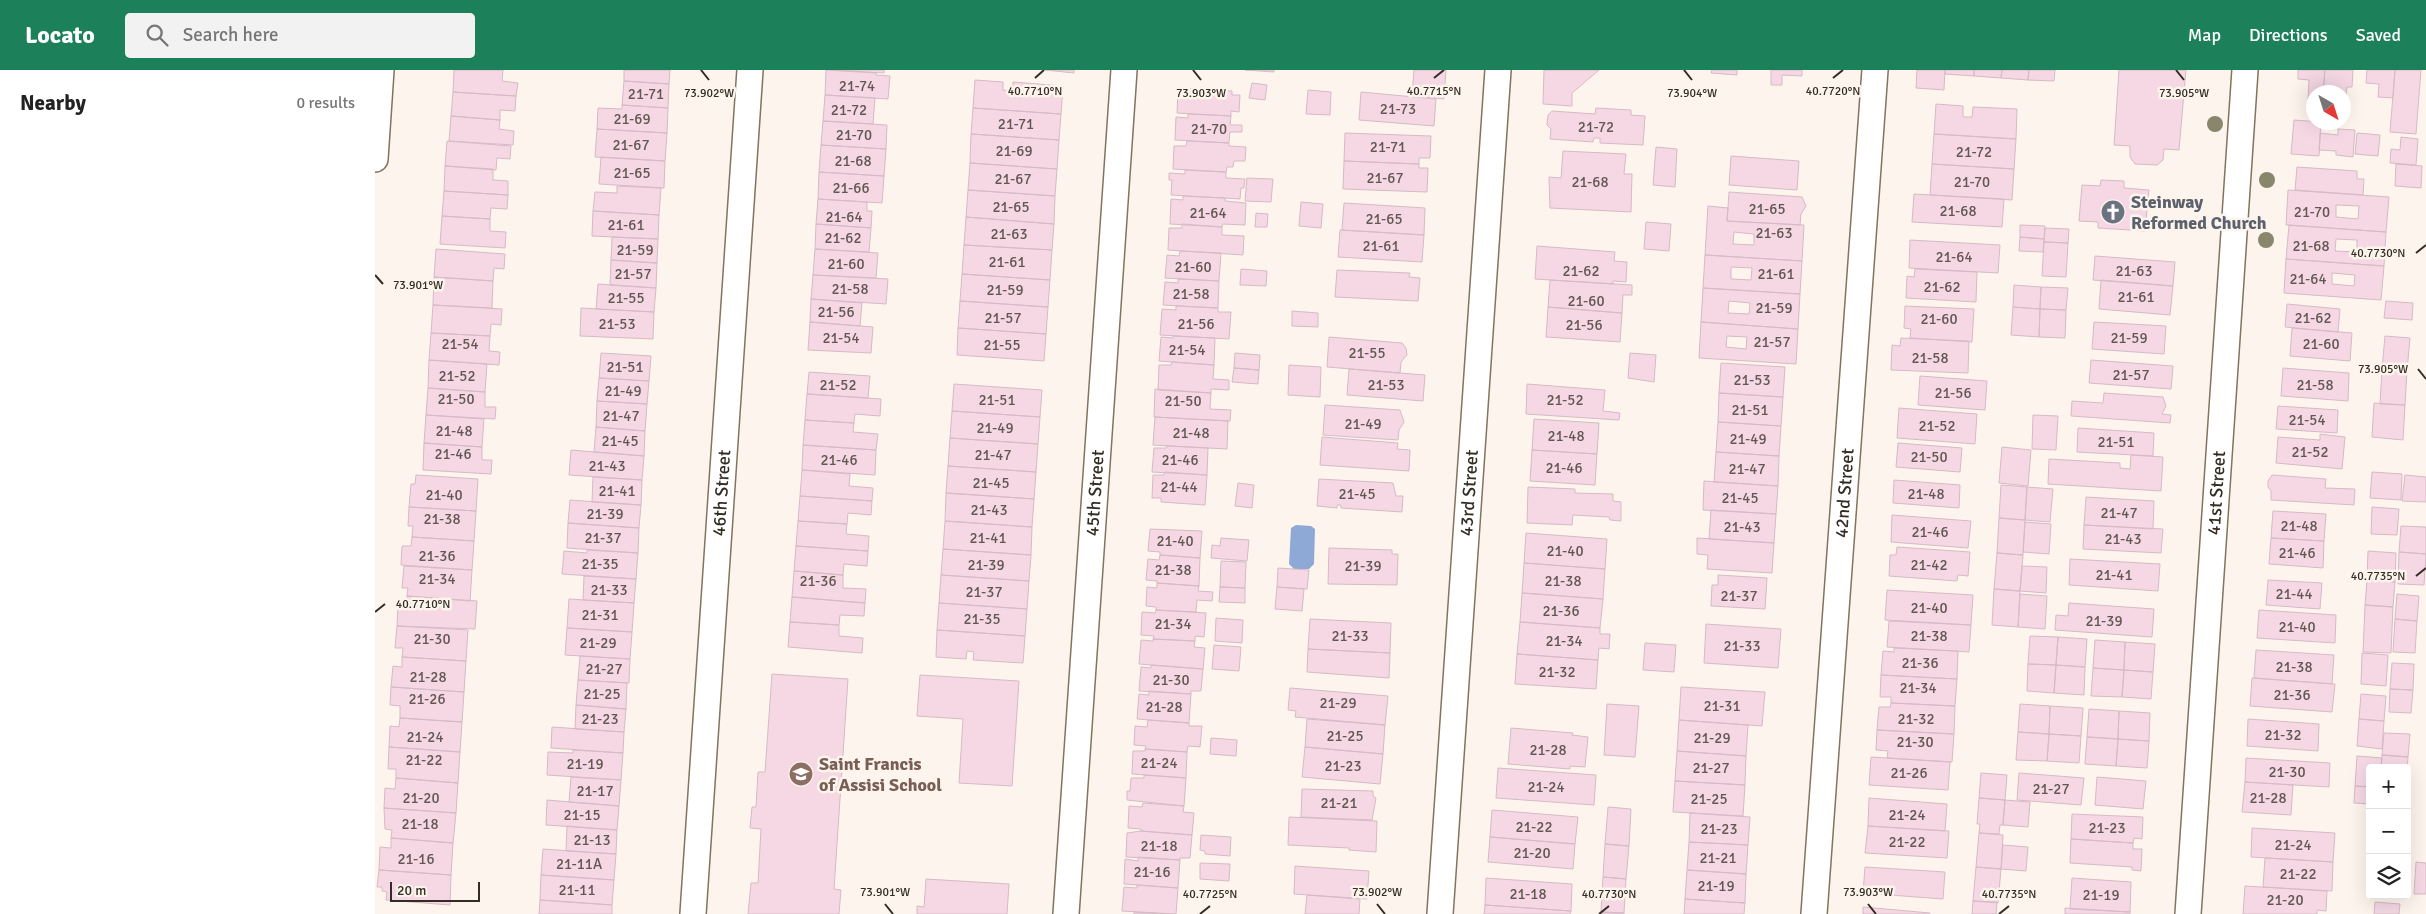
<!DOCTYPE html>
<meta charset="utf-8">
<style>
:root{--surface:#fff;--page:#f2f2f2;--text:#222;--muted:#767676;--line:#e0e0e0;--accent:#1c815b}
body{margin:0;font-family:Signika,sans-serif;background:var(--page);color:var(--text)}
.controls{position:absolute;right:15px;bottom:15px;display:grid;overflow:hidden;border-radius:5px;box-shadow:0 5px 20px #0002}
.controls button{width:45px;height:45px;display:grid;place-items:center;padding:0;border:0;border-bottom:1px solid var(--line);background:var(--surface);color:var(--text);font:25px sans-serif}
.compass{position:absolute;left:1931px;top:15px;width:45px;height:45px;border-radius:50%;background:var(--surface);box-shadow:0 5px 20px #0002;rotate:141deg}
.scale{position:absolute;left:15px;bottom:12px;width:90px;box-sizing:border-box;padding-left:5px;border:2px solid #322c23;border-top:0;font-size:14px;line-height:18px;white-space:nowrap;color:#322c23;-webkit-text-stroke:4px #fdf5ed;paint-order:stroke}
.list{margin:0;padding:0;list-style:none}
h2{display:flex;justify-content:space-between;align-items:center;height:65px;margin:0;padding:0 20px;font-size:21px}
h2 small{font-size:16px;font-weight:400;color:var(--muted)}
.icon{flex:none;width:28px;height:28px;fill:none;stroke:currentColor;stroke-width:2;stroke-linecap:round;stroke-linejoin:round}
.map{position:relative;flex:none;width:2051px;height:844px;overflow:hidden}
header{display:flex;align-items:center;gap:30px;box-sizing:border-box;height:70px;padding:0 25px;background:var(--accent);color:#fff}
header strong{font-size:24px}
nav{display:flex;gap:28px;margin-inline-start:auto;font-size:18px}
.search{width:350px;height:45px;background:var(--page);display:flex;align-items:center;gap:12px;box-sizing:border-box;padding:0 18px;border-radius:5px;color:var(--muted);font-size:19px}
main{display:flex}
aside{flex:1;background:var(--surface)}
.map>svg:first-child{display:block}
</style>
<header>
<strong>Locato</strong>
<div class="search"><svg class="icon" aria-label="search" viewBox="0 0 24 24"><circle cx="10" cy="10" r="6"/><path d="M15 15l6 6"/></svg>Search here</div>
<nav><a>Map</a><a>Directions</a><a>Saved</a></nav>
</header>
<main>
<aside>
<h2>Nearby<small>0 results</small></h2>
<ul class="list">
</ul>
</aside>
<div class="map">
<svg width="2051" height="844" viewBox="0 0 2051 844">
<rect width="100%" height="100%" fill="#fdf5ed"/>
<path fill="#8fa9d7" d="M921 455 936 456 940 459 939 494 934 499H919L914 494 916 458Z"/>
<path fill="#f5d8e4" stroke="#d6bac5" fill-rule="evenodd" d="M79 0H128L127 11 143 13 141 26 78 22Z
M249 0H295L294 14 249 11Z
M451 0 501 3V5L515 6 513 29 450 25Z
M458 0H509V3Z
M670 0H699V3Z
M870 0H899V2Z
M1039 0H1071L1069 29 1037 26Z
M1169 0H1224L1197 23V36L1168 34Z
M1337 0H1362V5L1336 3Z
M1396 0H1427V6L1407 5V15H1396Z
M1542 0H1570L1569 20 1541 18Z
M1570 0H1599V6L1570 4Z
M1599 0H1627L1626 8 1599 6Z
M1627 0H1654L1653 10 1626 8Z
M1654 0H1680L1679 11 1653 10Z
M1744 0H1811L1804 80 1789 79 1788 90 1782 95 1760 94 1755 87V76L1739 75Z
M1923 0H1950L1948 22H1938V30H1933L1934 10 1923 9Z
M1950 0H1978L1977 17H1972L1971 26 1968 25V22H1948Z
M1992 0H2020L2018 28 2003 27 2004 14 1991 13Z
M2020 0H2046L2041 64 2015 62Z
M600 10 628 12V20L637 21 638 12 688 16 686 44 598 38Z
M249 11 294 14 293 38 247 35Z
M877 13 892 15 890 30 874 28Z
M803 18 857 21V25H865L864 42 856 41V46L802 43Z
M933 20 956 22 955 45 931 44Z
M78 22 141 26 140 41 125 40V50L76 46Z
M986 22 1061 29 1059 56 984 50Z
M450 25 500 28 498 54 448 51Z
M1561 34 1588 36V47H1597L1598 37 1642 39 1641 69 1559 64Z
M247 35 293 38 292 63 222 59 223 38 247 39Z
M598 38 686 44 684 70 596 64Z
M1221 38 1256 40V45L1270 46 1268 75 1225 73V68H1219L1218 72 1175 69 1176 59 1172 55 1173 45 1177 41 1220 44Z
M813 44 856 46 855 55H867V62H855L854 73 800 70 801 47 813 48Z
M76 46 125 50 124 59 139 61 138 75 74 71Z
M1919 50 1946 52 1944 86 1916 84Z
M448 51 512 55 511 79 446 75Z
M222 59 292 63 290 91 220 87Z
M1963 59 1980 60 1978 87 1961 85V81L1944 80 1945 63 1963 65Z
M970 63 1056 66 1055 88H1044V94L969 91Z
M1982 63 2005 65 2003 86 1980 84Z
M596 64 684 70 682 99 595 93Z
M1559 64 1641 69 1639 99 1557 94Z
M2026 67 2043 69 2041 95 2015 93 2016 79 2025 80Z
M72 71 136 76 135 89 122 88 121 100 70 96Z
M812 71 854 73V76L871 77 870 91H859L858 97H852L851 102 798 99 799 76H811Z
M446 75 511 79 509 106 444 102Z
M1281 77 1302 79 1300 117 1278 115Z
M1188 81 1251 84 1249 104H1257L1256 142 1175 138 1174 107 1186 108Z
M1356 86 1424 91 1422 120 1354 115Z
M226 87 290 91 289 118 224 114Z
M969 91 1044 94V98H1053L1052 122 968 119Z
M595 93 682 99 680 126 593 120Z
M1557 94 1639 99 1637 130 1555 125Z
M2021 94 2047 96 2046 118 2020 116Z
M70 96 118 99V110L133 111V125L69 121Z
M1922 97 1982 101V109H1989L1988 125 1920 120Z
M810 100 851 102V108L870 109 869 118H866L865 129 796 125 797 110H794V103L810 104Z
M444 102 509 106 507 133 443 129Z
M872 108 898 109 896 132 870 131Z
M1726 110 1749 111V118L1774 120 1770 161 1723 158V152L1704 151 1707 115 1725 116Z
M242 116 286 118 284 145 218 141 220 122 242 123Z
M593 120 680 126 679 154 591 147Z
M1913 120 2014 127 2011 162 1911 155ZM1961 135 1984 136 1983 149 1961 147Z
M69 121 133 125 132 139 116 138 115 149 67 146Z
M1354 122 1427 127 1431 136 1426 144 1425 155 1352 151Z
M1539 124 1629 129 1627 157 1537 152Z
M808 126 850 128V131L871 133 870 155 848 154 847 157 795 154 796 129 808 130Z
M443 129 492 132V141H497L496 158 441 154Z
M926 132 948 134 946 158 924 156Z
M969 133 1050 138 1049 165 967 160Z
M1333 136 1353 138 1352 151 1429 155 1427 191 1330 185ZM1359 162 1379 164V175L1358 174Z
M218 141 284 145 283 169 217 166Z
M881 143 893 144 892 157H880Z
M67 146 115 149V161L131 162 130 178 65 174Z
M591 147 679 154 677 180 589 175Z
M1271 152 1296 154 1294 181 1269 179Z
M441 154 496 158 494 182 440 179Z
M807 154 847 157V165L869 166 868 185 793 180 794 158H807Z
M1645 155 1670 156 1669 169 1645 167Z
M1914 155 2011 162 2009 196 1911 189ZM1961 169 1982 170V182L1960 181Z
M1670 158 1694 159 1693 173 1669 172Z
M965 160 1049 165 1047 192 963 187Z
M237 167 283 169 282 193 236 190Z
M1645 167 1669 169 1668 182 1644 181Z
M1535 170 1625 175 1623 203 1534 198Z
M1669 172 1693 173 1691 207 1667 206Z
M589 175 677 180 675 210 587 204Z
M1162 176 1240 182 1239 191 1252 192 1251 212 1238 211V214L1160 209Z
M61 179 130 184 129 199 119 198 118 211 59 207Z
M440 179 503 183 501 208 438 205Z
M805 181 846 183 844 211 790 208 792 185 804 186Z
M1330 185 1427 191 1425 224 1328 218ZM1356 197 1377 198 1376 210 1356 209Z
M1720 186 1800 192 1798 216 1718 210Z
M1911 189 2009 196 2006 230 1909 223ZM1957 203 1980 205 1979 216 1957 214Z
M236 190 282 193 281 218 235 215Z
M866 199 892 201 891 216 865 215Z
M1540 199 1602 202 1601 232 1531 228 1532 206 1539 207Z
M962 200 1035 203 1034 207 1045 208 1043 231 960 227Z
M587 204 675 210 673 237 585 231Z
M438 205 513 209 511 234 436 229Z
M59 207 118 211 117 238 58 235Z
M803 209 844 211 843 238 788 235 790 212 803 213Z
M1175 210 1257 215V225H1248L1247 243 1173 237Z
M1726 210 1798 216 1795 245 1724 239Z
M223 214 281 218 279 242 221 239Z
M1639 215 1666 217 1665 239 1638 237Z
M1666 217 1693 218 1691 240 1665 239Z
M1328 218 1425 224 1423 259 1326 252ZM1354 231 1375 233 1374 244 1353 243Z
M436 229 487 233 485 256 435 252Z
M585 231 673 237 671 264 583 258Z
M2011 231 2038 233 2037 250 2009 248Z
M1912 234 1965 239 1963 262 1910 257Z
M58 235 127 239 126 255 116 254 115 266 56 263Z
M801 236 843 238V242H856L854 269 785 265 787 239 801 240Z
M1530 236 1599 239 1597 272 1535 268 1536 259 1529 258Z
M1173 237 1247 243 1245 272 1171 267Z
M1638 237 1665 239 1664 267 1636 265Z
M206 238 279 242 278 269 205 266Z
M1665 239 1691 240 1690 268 1664 267Z
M917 241 943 243V257L917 256Z
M435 252 498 257 496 283 433 280Z
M1326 252 1423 259 1421 294 1324 288ZM1352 266 1372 267 1371 279 1351 277Z
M1719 252 1791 256 1789 284 1717 279Z
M583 258 671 264 669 291 582 285Z
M1917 258 1977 263 1975 291 1915 286Z
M56 263 115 266 114 281 125 282 124 295 54 290Z
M798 266 840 268 839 295 784 291 786 267 798 268Z
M2010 266 2035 268 2032 301 2007 299Z
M954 267 1027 273 1031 278 1032 285 1026 292 1025 303 952 297Z
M1526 268 1594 271 1593 303 1516 300 1517 275 1525 276Z
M226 283 276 286 274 311 224 308Z
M860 283 885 285 884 300 859 298Z
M1255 283 1281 285 1279 312 1253 308Z
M54 290 112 294 110 322 53 318Z
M1716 290 1798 296 1796 319 1714 313Z
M797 292 839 295 838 309 854 310V320L836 319V323L783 320 784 295H796Z
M1346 293 1410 297 1408 327 1344 323Z
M914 295 946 297 945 327 913 325Z
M859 298 884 300 883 314 857 312Z
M1908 298 1974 303 1973 331 1906 326Z
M974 299 1050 305 1048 331 972 325Z
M2007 299 2032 301 2030 335 2005 334Z
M434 302 495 306 493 328 432 324Z
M1545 306 1612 311 1610 340 1543 335Z
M224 308 274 311 272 334 222 331Z
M579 314 667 320 665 347 577 341Z
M1152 314 1230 320 1228 341 1245 343 1244 350 1151 344Z
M53 318 110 322V337H121L120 349 51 345Z
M780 319 836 323 835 339 856 340 855 351 779 347Z
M1344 323 1408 327 1406 356 1343 352Z
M1729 323 1788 327 1791 336 1787 344 1796 345 1795 353 1696 346 1697 331 1728 333Z
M432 324 506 329 505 346 480 344 479 353 430 350Z
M222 331 272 334 270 361 221 357Z
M1999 333 2030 335 2028 370 1997 367Z
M950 335 1025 340 1029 352 1024 360 1023 370 948 365Z
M1903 336 1963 340 1962 363 1901 359Z
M1524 338 1602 344 1600 374 1522 368Z
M577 341 665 347 663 374 575 368Z
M51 345 109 349 107 377 49 373Z
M1658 345 1683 346 1681 380 1657 379Z
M780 347 853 351 852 379 778 375Z
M1159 349 1224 353 1222 384 1157 380Z
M430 350 479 353 478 362 503 364 501 380 428 375Z
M1343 352 1406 356 1404 386 1341 382Z
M221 357 270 361 269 386 219 382Z
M1703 358 1779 363 1778 386 1702 382Z
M1945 364 1970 367 1967 399 1901 393 1903 367 1945 370Z
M947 367 1023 373 1022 379 1035 380 1034 401 945 395Z
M575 368 663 374 661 402 573 396Z
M49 373 107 377V390H117L116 404 48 400Z
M1523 373 1587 378 1585 402 1521 397Z
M428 375 501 380 500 405 427 400Z
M792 376 833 378 832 405 777 402 779 378H791Z
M1627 377 1656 380 1653 416 1624 413Z
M196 380 269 386 267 410 194 405Z
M1157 380 1222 384 1220 415 1155 411Z
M1341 382 1404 386 1403 416 1339 412Z
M1756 385 1788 387 1786 421 1673 414 1674 389 1745 393V398L1755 399Z
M573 396 661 402 659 429 571 423Z
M427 400 475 404 474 416 498 418 497 431 425 426Z
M790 402 832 405 830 435 786 432V428H777L778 405H789Z
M1997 402 2027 404 2026 430 1995 428Z
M41 405 103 409 101 441 34 437 36 414H40Z
M1897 405 1951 409 1950 418 1980 419 1979 435 1896 430V421L1893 417V411Z
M2030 405 2051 407V432L2027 431Z
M218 407 267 410 266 435 217 432Z
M944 409 1018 413 1021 426H1028L1027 442 966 438V435H962V438L942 436Z
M1519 410 1585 415 1584 438 1518 433Z
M1329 411 1403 416 1401 444 1328 440Z
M863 413 879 415 877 438 860 436Z
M1626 415 1652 417 1650 450 1624 448Z
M1153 417 1200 419V423L1238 424V431L1246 432V451L1235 450 1234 447 1198 445 1197 455 1152 453Z
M1652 417 1678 419 1675 452 1650 450Z
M571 423 659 429 657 457 570 451Z
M425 426 497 431 496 445 473 443 472 454 423 451Z
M1711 427 1779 431 1778 459 1709 455Z
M195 430 266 435 264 458 193 453Z
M34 437 101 441 99 471 37 467 38 456H33Z
M1997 437 2024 439 2022 465 1996 464Z
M1336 440 1401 444 1399 473 1334 469Z
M1898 441 1951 444 1949 471 1896 468Z
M1517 445 1596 451 1593 478 1516 472Z
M1624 448 1650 450 1648 485 1622 483Z
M423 451 472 454 471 464 494 466 493 481 421 476Z
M570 451 657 457 656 485 568 479Z
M1650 452 1676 454 1674 484 1648 482Z
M193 453 264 458 263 483 192 478Z
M1709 455 1788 459 1786 483 1708 479Z
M2026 456 2051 457V484L2024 482Z
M775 459 827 461 825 488 785 485V482L773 481Z
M1151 463 1232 469 1230 499 1149 493Z
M37 467 99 471 97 500 26 495 27 476H36Z
M846 468 874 470 872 491 836 488 837 475 845 476Z
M1322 468 1399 473 1397 503 1332 499 1333 485 1322 484Z
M1896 468 1949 471 1948 498 1894 494Z
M421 476 493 481 492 496 469 494 468 505 419 501Z
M1522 477 1595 482 1593 506 1583 505 1582 511 1514 506 1515 485H1521Z
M954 478 1017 480V484H1023L1022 515 953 514Z
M568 479 656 485 654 511 566 505Z
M212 480 263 483 261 509 187 504 189 481 212 483Z
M1993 481 2021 483 2020 512 1992 510Z
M2024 482 2051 484 2049 515 2023 514Z
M1622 483 1648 485 1645 521 1619 519Z
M785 485 825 488 824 516 782 513V511L771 510 773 489 784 490Z
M1695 489 1785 494 1783 521 1694 515Z
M846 491 871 492 870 518 845 517Z
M1149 493 1230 499 1228 529 1147 523Z
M29 496 97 500 95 531 32 526 33 518H27Z
M1647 496 1672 497 1671 523 1645 521Z
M903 498 934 500 932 519 902 517Z
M419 501 468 505V518L491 519 490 533 417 527Z
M566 505 654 511 652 539 564 533Z
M1343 505 1392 508 1390 539 1336 536 1337 515H1343Z
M209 506 261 509 259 533 208 530Z
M1893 510 1947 513 1945 539 1891 535Z
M1992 510 2020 512 2018 537 1990 535Z
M782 513 824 516 823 521 838 522 837 531 822 530 821 542 781 540V537L771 536 772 517 782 518Z
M845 517 870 518V533L844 532Z
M902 517 929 519 927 541 900 539Z
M1619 519 1645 521 1643 557 1617 555Z
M1512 520 1598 525 1596 555 1510 550Z
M1147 523 1228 529 1225 558 1145 552Z
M1645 524 1672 526 1670 559 1643 557Z
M2022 524 2044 526 2042 551 2020 549Z
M32 526 102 531 100 559 22 556 23 536H32Z
M417 527 490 533 489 546 465 545 464 555 415 552Z
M194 529 259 533 257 562 192 558Z
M564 533 652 539 650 566 562 560Z
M1694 533 1779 539 1777 567 1680 560 1681 545 1693 546Z
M1990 535 2018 537 2016 583 1988 582Z
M781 540 831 543 829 567 820 566V571L778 569 779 566 766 565 767 542 780 543Z
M1884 540 1961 545 1960 573 1882 568Z
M841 548 868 550 867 573 840 571Z
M935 549 1016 553 1015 583 933 579Z
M2020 549 2042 551 2040 583 2018 582Z
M1514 551 1596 555 1594 582 1512 577Z
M415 552 464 555V566L488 568 487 583 413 577Z
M1145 552 1225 558V564H1235L1234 579 1224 578 1223 590 1142 584Z
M1331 554 1406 559 1403 598 1329 593Z
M22 556 93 560 91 591 27 587 28 578H20Z
M192 558 257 562 255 589 190 585Z
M562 560 650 566 648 593 598 590 599 582 592 581 591 589 561 587Z
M1655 566 1683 567 1681 595 1653 594Z
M1683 567 1712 569 1710 597 1681 595Z
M778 569 820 571 819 577 830 578 828 599 764 594 766 570 778 571Z
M1720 570 1750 572 1749 600 1718 598Z
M1750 572 1780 574 1778 602 1749 600Z
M1270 573 1301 575 1299 602 1268 600Z
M839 575 866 577 864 601 837 599Z
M1519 578 1583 581 1582 609 1506 605 1508 581 1519 582Z
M933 579 1015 583 1014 608 932 602Z
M1881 580 1959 585 1957 614 1879 608Z
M1987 583 2013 585 2011 616 1986 614Z
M1142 584 1223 590 1221 619 1140 614Z
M205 586 255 589 254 613 203 610Z
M27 587 91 591 89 622 16 617 18 596 27 597Z
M2017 593 2039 594 2038 620 2015 619Z
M1653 594 1681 595 1679 623 1652 621Z
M776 595 828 599 826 621H816V624L764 621 766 597 776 598Z
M1681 595 1710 597 1709 625 1679 623Z
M1718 598 1749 600 1747 627 1716 626Z
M1749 600 1778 602 1776 629 1747 627Z
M397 604 473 609 459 819 466 820 464 844H373L376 813H383L386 759 375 758 377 737H381L383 702H390Z
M545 605 644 611 637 716 584 713 588 649 542 646Z
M1506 605 1582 609 1580 636 1516 633V627H1505Z
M1877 608 1960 614 1957 642 1875 636Z
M203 610 252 613 251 639 201 635Z
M16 617 89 622 87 652 25 648V636L15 635Z
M1306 617 1390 622 1387 656 1304 650Z
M915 618 1013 626 1010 655 920 647 921 641 913 640Z
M2015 619 2038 620 2036 643 2014 642Z
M774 621 816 624 814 653 762 649 764 624 774 625Z
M1986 624 2011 626 2009 651 1984 649Z
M1516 633 1580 636 1579 664 1502 660 1504 637H1515Z
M1232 634 1264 636 1260 687 1229 685Z
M1645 634 1675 636 1674 664 1643 662Z
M201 635 251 639 249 662 200 659Z
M1675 636 1708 638 1706 666 1674 664Z
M1714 639 1744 641 1743 669 1712 667Z
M1744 641 1775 643 1774 671 1743 669Z
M25 648 87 652 85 682 14 677 15 656 24 657Z
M932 649 1010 655 1008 684 930 677Z
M1873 649 1944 654 1943 681 1872 676Z
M1984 649 2009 651 2007 679 1982 676Z
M773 650 814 653V656H827L825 677 813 676 812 682 770 679 771 676 759 675 760 656 772 657Z
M1304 650 1373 655 1371 686 1302 681Z
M177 657 249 662 248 683 176 678Z
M1136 658 1198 663 1197 665 1213 667 1210 697 1195 696V699L1133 694Z
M1502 660 1579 664 1577 692 1512 688 1513 681 1501 680Z
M1643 662 1674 664 1672 691 1641 690Z
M2009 663 2035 664 2033 687 2007 685Z
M1674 664 1706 666 1704 693 1672 691Z
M1712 667 1743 669 1741 696 1710 694Z
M836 668 862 670 861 686 835 684Z
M1743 669 1774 671 1772 698 1741 696Z
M14 677 85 682 83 713 21 708V699H13Z
M930 677 1008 684 1005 714 927 707Z
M770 679 812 682 811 708 757 704 758 681H770Z
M198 680 248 683 246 710 172 705 173 682 198 683Z
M1302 681 1371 686 1370 715 1300 711Z
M2007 685 2033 687 2032 701V698H2006Z
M1982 686 2007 688 2006 698H1995V717L1980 716Z
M1496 687 1575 692 1573 720 1494 715Z
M1871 688 1955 693 1954 717 1870 712Z
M1123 698 1221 705 1219 735 1121 728Z
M1606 703 1632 705 1630 730 1604 728Z
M1644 703 1709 708 1706 735 1642 730Z
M769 705 811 708 809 736 752 730V721H755L756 708H769Z
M196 707 246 710 244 736 194 732Z
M1722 707 1771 711 1768 739 1720 735Z
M21 708 83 713 81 743 9 738 10 718 20 719Z
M1300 711 1370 715 1368 746 1298 742Z
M1870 712 1918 715 1916 745 1867 742Z
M1980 716 1995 717V734L1979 733Z
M927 719 998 721V726L1001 728 997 750 926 747Z
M1494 728 1572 734 1570 761 1493 756Z
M1604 728 1630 730 1628 755H1625L1624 764 1604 763 1605 754H1602Z
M172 730 244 736 242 760 171 755Z
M1630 730 1655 732 1653 757 1628 755Z
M768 733 809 736 808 742 819 743 817 765 766 761V759L753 758 754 736 767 737Z
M1233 737 1256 739 1254 776 1230 774Z
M9 738 81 743 78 773 16 768 17 760 10 759Z
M1117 740 1203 747 1200 774 1115 767Z
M1315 743 1375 747 1373 775 1314 772Z
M1697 744 1768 747 1767 769 1759 768 1758 773 1696 769Z
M914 747 1002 751 1001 782 974 780V778L913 775Z
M192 756 242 760 241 784 191 781Z
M1493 756 1574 761 1572 788 1490 783Z
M1877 758 1960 763 1958 792 1876 787Z
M766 761 817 765 815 788H805V790L751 787 752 763Z
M1604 763 1628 765 1626 799 1601 797Z
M826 765 856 767 855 786 830 784V781L825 780Z
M1115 767 1200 774 1198 799 1113 792Z
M16 768 78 773 76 805 4 800 5 777 16 778Z
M1696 769 1758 773V779H1767L1766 801 1757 800V797L1695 793Z
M1314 772 1373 775 1371 804 1312 800Z
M1230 774 1254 776 1251 809 1228 807Z
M1628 775 1653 777 1651 801 1626 799Z
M168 779 241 784 239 810 166 805Z
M763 787 805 790 803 818 749 814 750 789 763 791Z
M1890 788 1958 792 1957 821 1888 817Z
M2041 792 2051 793V824H2039Z
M825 793 855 794 854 811 825 809Z
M920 796 994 801 992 829 919 824Z
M1490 797 1570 802 1568 829 1488 823Z
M1601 797 1626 799 1623 833 1598 831Z
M4 800 76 805 75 835 11 830 12 822 7 821V817H2Z
M1312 800 1371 804 1370 833 1310 829Z
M166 805 239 810 237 835 165 830Z
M1228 807 1251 809 1249 843 1226 842Z
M1111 808 1197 814 1196 841 1110 835Z
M1697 808 1756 812 1755 842 1695 839Z
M551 809 634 814 632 844H542V836L549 837Z
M762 815 803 818 801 844 747 841 749 817 762 818Z
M1870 816 1952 821 1951 841 1942 840V844H1868Z
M932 825 985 829 984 844H930Z
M1310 829 1370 833 1369 844H1309Z
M165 830 237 835V844H164Z
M1598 831 1622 832 1621 844H1597Z
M2000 832 2025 834 2024 844H1999Z
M1110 835 1196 841 1195 844H1109Z
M1488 837 1555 843V844H1488Z
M1690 838 1755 842V844H1690Z
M759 842 791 844H759Z
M1226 842 1249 843V844H1226Z"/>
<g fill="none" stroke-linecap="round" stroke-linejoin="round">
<defs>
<g id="minor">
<path d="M0 89 6 0"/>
<path id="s1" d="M318 844 375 0"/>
<path id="s2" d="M691 844 749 0"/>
<path id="s3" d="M1065 844 1123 0"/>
<path id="s4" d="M1439 844 1500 0"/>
<path id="s5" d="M1813 844 1870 0"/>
</g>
</defs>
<use href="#minor" stroke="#83735f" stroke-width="28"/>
<use href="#minor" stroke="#fff" stroke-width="25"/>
</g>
<g fill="#88866b">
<circle cx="1840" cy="54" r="8"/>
<circle cx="1892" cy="110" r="8"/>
<circle cx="1891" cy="170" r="8"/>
</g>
<path fill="none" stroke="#322c23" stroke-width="2" d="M326 0 334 10M818 0 826 10M1309 0 1317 10M1801 0 1809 10M660 8 669 0M1059 8 1069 0M1458 8 1468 0M2041 183 2051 175M0 205 8 214M2043 299 2051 309M2041 506 2051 498M0 542 10 534M510 834 518 844M1002 834 1010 844M1493 834 1501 844M825 844 835 836M1224 844 1234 836M1624 844 1634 836"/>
<defs>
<symbol id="church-disc" viewBox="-11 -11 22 22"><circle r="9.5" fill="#6b7280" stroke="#fdf5ed"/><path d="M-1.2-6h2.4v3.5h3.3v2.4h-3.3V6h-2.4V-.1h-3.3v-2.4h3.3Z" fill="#fff"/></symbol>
<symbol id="school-disc" viewBox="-11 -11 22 22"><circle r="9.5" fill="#8d6e63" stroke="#fdf5ed"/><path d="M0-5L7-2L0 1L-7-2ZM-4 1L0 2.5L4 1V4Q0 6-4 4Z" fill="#fff"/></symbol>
</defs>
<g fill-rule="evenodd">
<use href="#church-disc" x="1724" y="128" width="28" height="28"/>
<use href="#school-disc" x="412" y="690" width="28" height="28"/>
</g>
<g text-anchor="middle" stroke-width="5" stroke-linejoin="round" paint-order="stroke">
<g font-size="15" fill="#635753">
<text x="482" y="21">21-74</text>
<text x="271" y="29">21-71</text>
<text x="1023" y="44">21-73</text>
<text x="474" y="45">21-72</text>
<text x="257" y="54">21-69</text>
<text x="641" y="59">21-71</text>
<text x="1221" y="62">21-72</text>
<text x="834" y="64">21-70</text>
<text x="479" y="70">21-70</text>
<text x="256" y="80">21-67</text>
<text x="1013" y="82">21-71</text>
<text x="639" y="86">21-69</text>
<text x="1599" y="87">21-72</text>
<text x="478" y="96">21-68</text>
<text x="257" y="108">21-65</text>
<text x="1010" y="113">21-67</text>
<text x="638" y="114">21-67</text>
<text x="1215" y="117">21-68</text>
<text x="1597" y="117">21-70</text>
<text x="476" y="123">21-66</text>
<text x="636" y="142">21-65</text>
<text x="1392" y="144">21-65</text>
<text x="1583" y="146">21-68</text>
<text x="1937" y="147">21-70</text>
<text x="833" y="148">21-64</text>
<text x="469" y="152">21-64</text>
<text x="1009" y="154">21-65</text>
<text x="251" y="160">21-61</text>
<text x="1399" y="168">21-63</text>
<text x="634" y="169">21-63</text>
<text x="468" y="173">21-62</text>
<text x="1006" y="181">21-61</text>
<text x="1936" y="181">21-68</text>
<text x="260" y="185">21-59</text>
<text x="1579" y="192">21-64</text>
<text x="632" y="197">21-61</text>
<text x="471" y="199">21-60</text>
<text x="818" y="202">21-60</text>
<text x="1206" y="206">21-62</text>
<text x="1759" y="206">21-63</text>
<text x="258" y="209">21-57</text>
<text x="1401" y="209">21-61</text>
<text x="1933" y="214">21-64</text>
<text x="1567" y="222">21-62</text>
<text x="475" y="224">21-58</text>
<text x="630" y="225">21-59</text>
<text x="816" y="229">21-58</text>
<text x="1761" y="232">21-61</text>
<text x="251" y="233">21-55</text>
<text x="1211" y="236">21-60</text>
<text x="1399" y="243">21-59</text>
<text x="461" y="247">21-56</text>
<text x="628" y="253">21-57</text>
<text x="1938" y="253">21-62</text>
<text x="1564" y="254">21-60</text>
<text x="242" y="259">21-53</text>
<text x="821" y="259">21-56</text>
<text x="1209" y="260">21-56</text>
<text x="466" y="273">21-54</text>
<text x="1754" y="273">21-59</text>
<text x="1397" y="277">21-57</text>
<text x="85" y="279">21-54</text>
<text x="1946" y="279">21-60</text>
<text x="627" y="280">21-55</text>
<text x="812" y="285">21-54</text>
<text x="992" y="288">21-55</text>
<text x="1555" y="293">21-58</text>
<text x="250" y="302">21-51</text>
<text x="1756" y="310">21-57</text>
<text x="82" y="311">21-52</text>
<text x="1377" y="315">21-53</text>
<text x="463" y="320">21-52</text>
<text x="1011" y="320">21-53</text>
<text x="1940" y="320">21-58</text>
<text x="248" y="326">21-49</text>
<text x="1578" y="328">21-56</text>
<text x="81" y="334">21-50</text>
<text x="622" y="335">21-51</text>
<text x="1190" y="335">21-52</text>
<text x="808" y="336">21-50</text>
<text x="1375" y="345">21-51</text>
<text x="246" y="351">21-47</text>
<text x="1932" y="355">21-54</text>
<text x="988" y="359">21-49</text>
<text x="1562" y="361">21-52</text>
<text x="620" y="363">21-49</text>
<text x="79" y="366">21-48</text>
<text x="816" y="368">21-48</text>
<text x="1191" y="371">21-48</text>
<text x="1373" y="374">21-49</text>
<text x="245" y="376">21-45</text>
<text x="1741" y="377">21-51</text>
<text x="1935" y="387">21-52</text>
<text x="78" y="389">21-46</text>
<text x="618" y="390">21-47</text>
<text x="1554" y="392">21-50</text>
<text x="464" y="395">21-46</text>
<text x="805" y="395">21-46</text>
<text x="232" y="401">21-43</text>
<text x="1189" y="403">21-46</text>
<text x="1372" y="404">21-47</text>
<text x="616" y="418">21-45</text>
<text x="804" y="422">21-44</text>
<text x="242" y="426">21-41</text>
<text x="982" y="429">21-45</text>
<text x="1551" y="429">21-48</text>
<text x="69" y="430">21-40</text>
<text x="1365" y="433">21-45</text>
<text x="614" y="445">21-43</text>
<text x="1744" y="448">21-47</text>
<text x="230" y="449">21-39</text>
<text x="67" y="454">21-38</text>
<text x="1924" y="461">21-48</text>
<text x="1367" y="462">21-43</text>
<text x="1555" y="467">21-46</text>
<text x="228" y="473">21-37</text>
<text x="613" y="473">21-41</text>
<text x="1748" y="474">21-43</text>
<text x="800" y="476">21-40</text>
<text x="1190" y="486">21-40</text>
<text x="1922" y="488">21-46</text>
<text x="62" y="491">21-36</text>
<text x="225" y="499">21-35</text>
<text x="611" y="500">21-39</text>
<text x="1554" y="500">21-42</text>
<text x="988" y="501">21-39</text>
<text x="798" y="505">21-38</text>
<text x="1739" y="510">21-41</text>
<text x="62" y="514">21-34</text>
<text x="443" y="516">21-36</text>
<text x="1188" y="516">21-38</text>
<text x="234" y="525">21-33</text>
<text x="609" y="527">21-37</text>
<text x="1919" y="529">21-44</text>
<text x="1364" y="531">21-37</text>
<text x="1554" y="543">21-40</text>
<text x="1186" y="546">21-36</text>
<text x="225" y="550">21-31</text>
<text x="607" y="554">21-35</text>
<text x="1729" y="556">21-39</text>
<text x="798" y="559">21-34</text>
<text x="1922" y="562">21-40</text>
<text x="975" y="571">21-33</text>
<text x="1554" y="571">21-38</text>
<text x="57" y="574">21-30</text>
<text x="1189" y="576">21-34</text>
<text x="223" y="578">21-29</text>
<text x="1367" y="581">21-33</text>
<text x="1545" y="598">21-36</text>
<text x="1919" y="602">21-38</text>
<text x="229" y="604">21-27</text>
<text x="1182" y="607">21-32</text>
<text x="53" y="612">21-28</text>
<text x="796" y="615">21-30</text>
<text x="1543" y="623">21-34</text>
<text x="227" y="629">21-25</text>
<text x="1917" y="630">21-36</text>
<text x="52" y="634">21-26</text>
<text x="963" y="638">21-29</text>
<text x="1347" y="641">21-31</text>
<text x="789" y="642">21-28</text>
<text x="225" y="654">21-23</text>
<text x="1541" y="654">21-32</text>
<text x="1908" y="670">21-32</text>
<text x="970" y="671">21-25</text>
<text x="50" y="672">21-24</text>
<text x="1337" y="673">21-29</text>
<text x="1540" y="677">21-30</text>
<text x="1173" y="685">21-28</text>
<text x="49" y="695">21-22</text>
<text x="784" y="698">21-24</text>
<text x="210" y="699">21-19</text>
<text x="968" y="701">21-23</text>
<text x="1336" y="703">21-27</text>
<text x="1912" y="707">21-30</text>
<text x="1534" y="708">21-26</text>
<text x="1171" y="722">21-24</text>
<text x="1676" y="724">21-27</text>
<text x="220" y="726">21-17</text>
<text x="46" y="733">21-20</text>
<text x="1893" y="733">21-28</text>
<text x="1334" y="734">21-25</text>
<text x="964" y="738">21-21</text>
<text x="207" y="750">21-15</text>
<text x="1532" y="750">21-24</text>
<text x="45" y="759">21-18</text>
<text x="1159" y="762">21-22</text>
<text x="1732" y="763">21-23</text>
<text x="1344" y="764">21-23</text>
<text x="217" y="775">21-13</text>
<text x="1532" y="777">21-22</text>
<text x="1918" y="780">21-24</text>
<text x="784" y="781">21-18</text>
<text x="1157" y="788">21-20</text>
<text x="1343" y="793">21-21</text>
<text x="41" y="794">21-16</text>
<text x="204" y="799">21-11A</text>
<text x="777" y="807">21-16</text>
<text x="1923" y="809">21-22</text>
<text x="1341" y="821">21-19</text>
<text x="202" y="825">21-11</text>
<text x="1153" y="829">21-18</text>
<text x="1726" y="830">21-19</text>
<text x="1910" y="835">21-20</text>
</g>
<g font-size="18" font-weight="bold" fill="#5b616d" stroke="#fdf5ed" text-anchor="start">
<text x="1756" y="138">Steinway<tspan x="1756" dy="21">Reformed Church</tspan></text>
</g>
<g font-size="18" fill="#322c23" stroke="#fdf5ed">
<text dy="6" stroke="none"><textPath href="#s1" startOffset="422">46th Street</textPath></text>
<text dy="6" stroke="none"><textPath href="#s2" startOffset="422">45th Street</textPath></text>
<text dy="6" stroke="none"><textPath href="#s3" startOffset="422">43rd Street</textPath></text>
<text dy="6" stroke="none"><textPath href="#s4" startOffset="422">42nd Street</textPath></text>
<text dy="6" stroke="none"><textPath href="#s5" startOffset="422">41st Street</textPath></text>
</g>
<g font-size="18" font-weight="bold" fill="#785e54" stroke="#fdf5ed" text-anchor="start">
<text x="444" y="700">Saint Francis<tspan x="444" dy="21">of Assisi School</tspan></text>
</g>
</g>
<g font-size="12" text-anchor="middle" fill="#322c23" stroke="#fdf5ed" stroke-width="5" stroke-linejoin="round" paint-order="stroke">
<text x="660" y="25">40.7710°N</text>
<text x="1059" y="25">40.7715°N</text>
<text x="1458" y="25">40.7720°N</text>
<text x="826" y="27">73.903°W</text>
<text x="334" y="27">73.902°W</text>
<text x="1317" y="27">73.904°W</text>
<text x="1809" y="27">73.905°W</text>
<text x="2003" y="187">40.7730°N</text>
<text x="43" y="219">73.901°W</text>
<text x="2008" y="303">73.905°W</text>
<text x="2003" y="510">40.7735°N</text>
<text x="48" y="538">40.7710°N</text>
<text x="510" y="826">73.901°W</text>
<text x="1002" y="826">73.902°W</text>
<text x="1493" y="826">73.903°W</text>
<text x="835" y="828">40.7725°N</text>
<text x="1234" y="828">40.7730°N</text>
<text x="1634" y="828">40.7735°N</text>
</g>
</svg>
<div class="controls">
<button>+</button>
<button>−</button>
<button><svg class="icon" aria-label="layers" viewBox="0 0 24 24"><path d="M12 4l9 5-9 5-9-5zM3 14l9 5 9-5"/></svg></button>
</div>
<svg class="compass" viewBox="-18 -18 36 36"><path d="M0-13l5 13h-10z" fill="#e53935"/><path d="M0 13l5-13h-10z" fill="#767676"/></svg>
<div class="scale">20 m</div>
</div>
</main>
